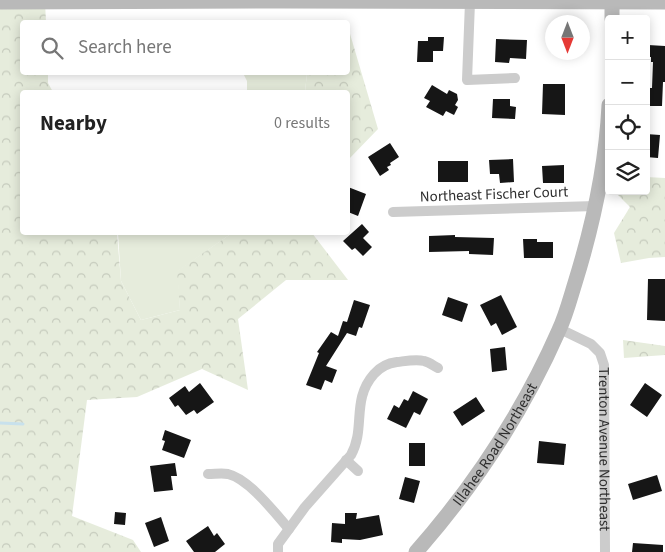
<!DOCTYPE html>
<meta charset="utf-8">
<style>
:root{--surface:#fff;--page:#f2f2f2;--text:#222;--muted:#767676;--line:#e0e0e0}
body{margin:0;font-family:"Source Sans 3",sans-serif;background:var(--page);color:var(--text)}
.controls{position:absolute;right:15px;top:15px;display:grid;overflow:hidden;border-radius:5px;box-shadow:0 2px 12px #0003}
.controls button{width:45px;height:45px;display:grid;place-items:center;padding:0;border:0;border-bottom:1px solid var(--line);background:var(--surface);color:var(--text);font:25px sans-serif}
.compass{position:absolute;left:545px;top:15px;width:45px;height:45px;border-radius:50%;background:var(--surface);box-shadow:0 2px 12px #0003;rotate:180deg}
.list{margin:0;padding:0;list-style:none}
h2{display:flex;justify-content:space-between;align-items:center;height:65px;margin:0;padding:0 20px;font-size:21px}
h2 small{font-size:16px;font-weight:400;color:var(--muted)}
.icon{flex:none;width:28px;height:28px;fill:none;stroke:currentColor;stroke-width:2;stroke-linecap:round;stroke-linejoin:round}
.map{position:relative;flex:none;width:665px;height:552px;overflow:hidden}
.search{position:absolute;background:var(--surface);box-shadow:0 2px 12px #0003;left:20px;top:20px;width:330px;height:55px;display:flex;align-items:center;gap:12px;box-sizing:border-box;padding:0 18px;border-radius:5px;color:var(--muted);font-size:19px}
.panel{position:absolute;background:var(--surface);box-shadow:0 2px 12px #0003;left:20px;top:90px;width:330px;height:145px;border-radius:5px}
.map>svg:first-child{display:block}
</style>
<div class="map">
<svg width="665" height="552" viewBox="0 0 665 552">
<defs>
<pattern id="forest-crowns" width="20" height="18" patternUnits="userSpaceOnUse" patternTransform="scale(1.25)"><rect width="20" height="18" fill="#e6ecdc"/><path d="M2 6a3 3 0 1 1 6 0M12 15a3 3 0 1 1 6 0" fill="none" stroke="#c6cbbd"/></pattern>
</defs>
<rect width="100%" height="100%" fill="#fff"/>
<path fill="#e6ecdc" d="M243 73H307L305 92H247V81Z
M118 233H232L178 271 180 310 141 320 121 281Z"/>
<path fill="url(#forest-crowns)" d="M0 2H45L46 22H22V72L48 73V83L53 92H22V232L117 233 121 281 141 320 180 310 177 271 232 233H312L348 280H286L238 319 248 390 202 369 137 397 87 400 72 516 133 540 141 552H0Z
M348 27 378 129 348 160V92H305L307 73 348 72Z
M646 177 665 178V257L649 258 621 263 614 233 630 207 614 191H646Z
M623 340 665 346V355L624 358Z"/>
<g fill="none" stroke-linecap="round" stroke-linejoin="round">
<path stroke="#c8e1ec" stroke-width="3" d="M0 423 23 424"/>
</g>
<path fill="#161616" d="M428 37H444L443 51H433V62H417L418 41H428Z
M496 39 527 40 526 59 510 58 509 63 495 62Z
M648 45 665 46V82H663L662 106H647L646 91H647V88H652L653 62H651V57H647Z
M543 84H565V115L542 114Z
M432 85 447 94 449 90 457 94 458 100 455 105 458 107 454 115 446 111 443 116 426 107 430 101 424 98Z
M493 99H510V106L516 107 515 119 492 118Z
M646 134 660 135 658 158 646 157Z
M390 143 399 157 390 163 391 165 387 167 389 170 380 176 368 157Z
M513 159 514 182 500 183 499 174H490L489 160Z
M438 161H468V182H438Z
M564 165V183H543L542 166Z
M348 187 366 194 358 216 348 212Z
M362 224 369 232 363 238 372 247 363 256 355 248 352 250 343 241Z
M455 235V237L494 238 493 255 469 254V251L429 252V236Z
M523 239H537V242H553V258H524Z
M648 279H665V321L647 320Z
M501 295 517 327 502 335 496 323 491 326 480 305Z
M448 297 468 304 462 322 442 315Z
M354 300 370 305 362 328 359 327 356 336 347 333 326 366 337 370 332 383 325 380 321 390 306 385 319 353 317 352 331 332 338 336 343 321 347 322Z
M505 347 507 370 492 372 490 349Z
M200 383 214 402 197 414 194 410 186 415 178 405 175 407 169 398 185 386 189 392Z
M645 383 662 395 647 417 630 405Z
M413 391 428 399 420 415 414 412 406 428 387 419 394 405 399 408 404 399 408 401Z
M476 397 485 411 462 426 453 412Z
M165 430 191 440 184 458 162 450 165 441 162 440Z
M539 441 566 444 564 465 537 463Z
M409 443H425V466H409Z
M175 463 177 476H171L173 490 154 492 150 466Z
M657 475 662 491 633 500 628 484Z
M405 477 420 481 414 503 399 499Z
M115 512 126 513 125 525 114 524Z
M345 513H357L356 519 379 515 383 535 360 540 342 539V543L331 542 332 523 345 524Z
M161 517 169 541 154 547 145 523Z
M208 526 214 536 217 533 225 544 215 552H194L186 541Z
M633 543 663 545V552H632Z"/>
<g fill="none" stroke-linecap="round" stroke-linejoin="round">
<g stroke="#ccc" stroke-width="10">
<path d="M470 2 467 80 515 78"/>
<path d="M393 212 596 206"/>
<path id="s1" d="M560 329 591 344 600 353 604 365 605 552"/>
<path d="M346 460 358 471"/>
<path d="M208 474C215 474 222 473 228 474 249 479 275 513 289 529"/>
<path d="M278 552V544L305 507 351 455C366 428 351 400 374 374 380 367 389 363 397 362 406 361 416 359 424 361 429 362 434 366 438 368"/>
</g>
<g stroke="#b9b9b9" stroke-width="15">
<path d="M612 0V19"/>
<path d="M0 2 284 1 665 2"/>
<path id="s2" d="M416 552C475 485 523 412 559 330 566 315 570 299 575 283 593 225 606 167 609 105"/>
</g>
</g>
<g text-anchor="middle" stroke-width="5" stroke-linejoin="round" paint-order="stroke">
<g font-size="15" fill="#2f2f2f" stroke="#fff">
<text transform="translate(494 194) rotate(-2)" y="5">Northeast Fischer Court</text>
<text dy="5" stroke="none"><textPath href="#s2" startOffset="134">Illahee Road Northeast</textPath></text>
<text dy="5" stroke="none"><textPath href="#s1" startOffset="144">Trenton Avenue Northeast</textPath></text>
</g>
</g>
</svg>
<div class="controls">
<button>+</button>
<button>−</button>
<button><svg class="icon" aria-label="locate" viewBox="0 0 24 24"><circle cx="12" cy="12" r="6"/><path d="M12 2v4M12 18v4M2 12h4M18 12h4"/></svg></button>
<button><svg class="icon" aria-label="layers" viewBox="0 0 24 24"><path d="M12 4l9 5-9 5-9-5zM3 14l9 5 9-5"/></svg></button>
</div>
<svg class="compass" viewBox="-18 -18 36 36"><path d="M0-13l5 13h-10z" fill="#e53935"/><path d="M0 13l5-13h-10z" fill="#767676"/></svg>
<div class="search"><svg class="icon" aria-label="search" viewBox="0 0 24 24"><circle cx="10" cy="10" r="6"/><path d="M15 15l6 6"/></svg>Search here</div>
<section class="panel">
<h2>Nearby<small>0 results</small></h2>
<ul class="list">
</ul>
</section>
</div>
